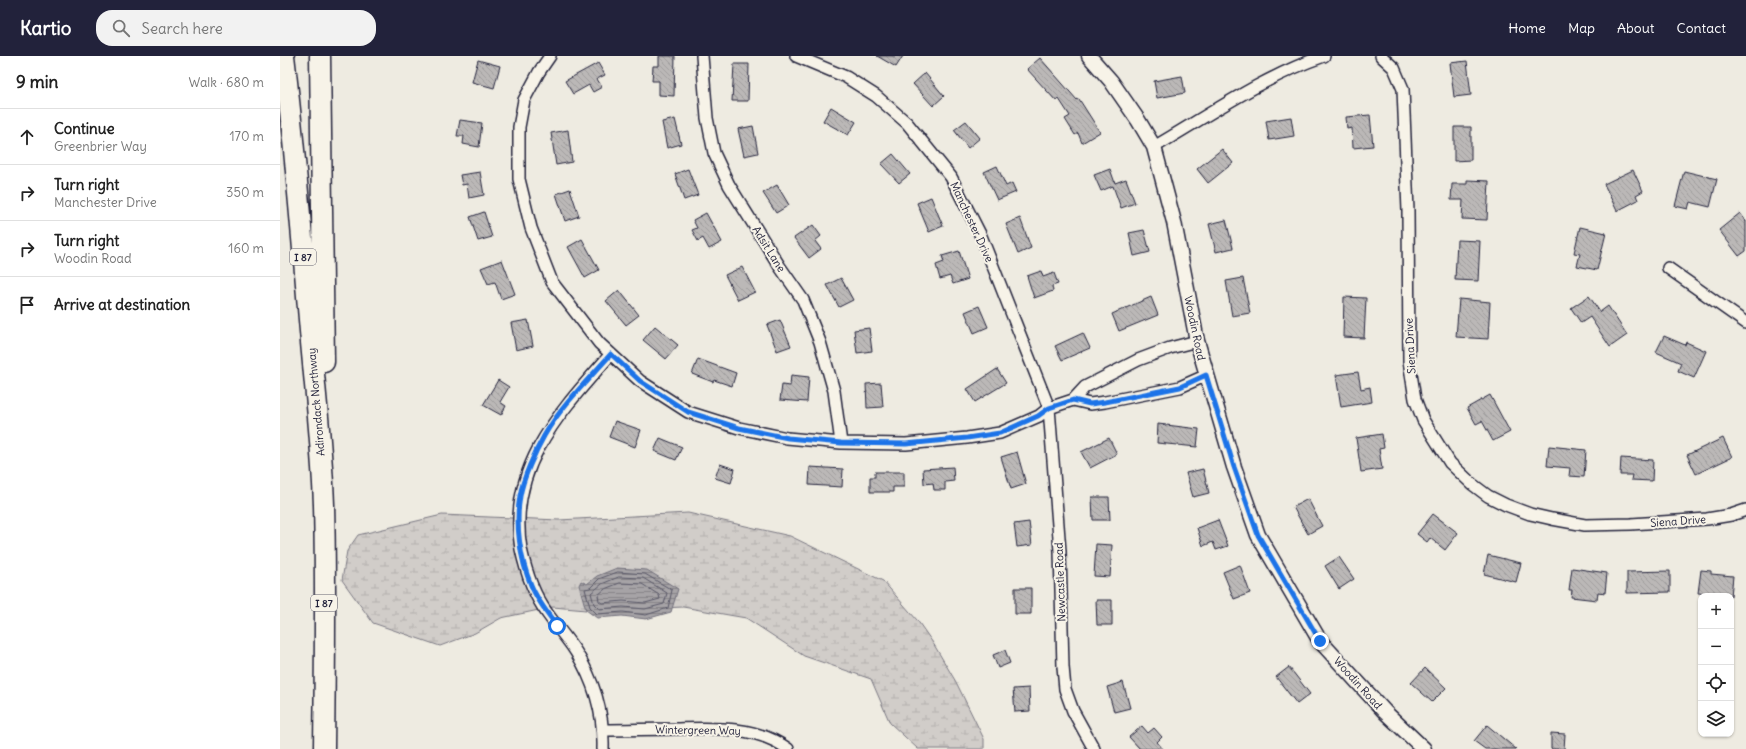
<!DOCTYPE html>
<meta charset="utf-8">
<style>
:root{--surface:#fff;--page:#f2f2f2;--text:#222;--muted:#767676;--line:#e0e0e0;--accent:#22223b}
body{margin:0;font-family:Delius,sans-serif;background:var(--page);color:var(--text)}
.controls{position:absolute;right:12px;bottom:12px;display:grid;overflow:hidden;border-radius:8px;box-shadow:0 1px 3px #0004}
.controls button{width:36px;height:36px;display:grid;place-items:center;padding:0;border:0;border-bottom:1px solid var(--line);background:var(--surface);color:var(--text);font:20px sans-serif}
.stop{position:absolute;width:12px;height:12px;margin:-9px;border:3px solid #1a73e8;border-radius:50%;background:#fff}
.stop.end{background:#1a73e8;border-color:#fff;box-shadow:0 1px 4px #0008}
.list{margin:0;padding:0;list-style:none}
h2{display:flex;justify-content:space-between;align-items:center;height:52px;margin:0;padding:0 16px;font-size:17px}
h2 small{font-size:13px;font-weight:400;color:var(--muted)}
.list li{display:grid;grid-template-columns:26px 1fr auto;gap:12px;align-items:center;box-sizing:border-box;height:56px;padding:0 16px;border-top:1px solid var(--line)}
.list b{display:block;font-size:15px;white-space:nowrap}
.list p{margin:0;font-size:13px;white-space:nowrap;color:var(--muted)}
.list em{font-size:13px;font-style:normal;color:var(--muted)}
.icon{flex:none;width:22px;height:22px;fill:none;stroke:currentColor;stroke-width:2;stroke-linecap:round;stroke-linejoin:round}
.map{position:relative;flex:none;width:1466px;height:693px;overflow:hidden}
header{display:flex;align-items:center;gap:24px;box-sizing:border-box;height:56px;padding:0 20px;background:var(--accent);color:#fff}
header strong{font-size:19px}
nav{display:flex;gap:22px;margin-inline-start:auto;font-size:14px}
.search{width:280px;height:36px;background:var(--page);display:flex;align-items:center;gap:10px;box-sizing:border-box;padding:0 14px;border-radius:16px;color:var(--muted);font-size:15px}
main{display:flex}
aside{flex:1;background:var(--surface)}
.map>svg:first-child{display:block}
</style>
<header>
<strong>Kartio</strong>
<div class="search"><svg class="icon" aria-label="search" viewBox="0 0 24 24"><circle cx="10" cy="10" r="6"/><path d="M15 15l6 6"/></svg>Search here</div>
<nav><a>Home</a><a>Map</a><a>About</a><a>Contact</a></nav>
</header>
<main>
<aside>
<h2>9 min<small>Walk · 680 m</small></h2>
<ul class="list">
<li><svg class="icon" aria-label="ahead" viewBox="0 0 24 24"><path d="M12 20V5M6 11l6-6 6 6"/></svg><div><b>Continue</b><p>Greenbrier Way</p></div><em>170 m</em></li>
<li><svg class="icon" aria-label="right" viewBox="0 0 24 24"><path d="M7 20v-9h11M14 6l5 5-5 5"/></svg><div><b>Turn right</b><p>Manchester Drive</p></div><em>350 m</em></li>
<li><svg class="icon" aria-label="right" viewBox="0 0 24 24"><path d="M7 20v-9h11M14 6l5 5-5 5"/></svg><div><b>Turn right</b><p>Woodin Road</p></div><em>160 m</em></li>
<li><svg class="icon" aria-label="arrive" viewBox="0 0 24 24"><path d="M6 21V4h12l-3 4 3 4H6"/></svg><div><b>Arrive at destination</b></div></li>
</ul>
</aside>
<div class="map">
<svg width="1466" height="693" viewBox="0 0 1466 693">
<defs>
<pattern id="wetland-marsh" width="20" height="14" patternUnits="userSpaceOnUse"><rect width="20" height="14" fill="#d1cdc9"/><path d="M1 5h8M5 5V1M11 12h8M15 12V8" fill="none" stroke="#b3b0ae"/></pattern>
<pattern id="water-rules" width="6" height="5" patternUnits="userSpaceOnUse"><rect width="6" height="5" fill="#a6a3a6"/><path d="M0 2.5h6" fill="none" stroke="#878488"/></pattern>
<pattern id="building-back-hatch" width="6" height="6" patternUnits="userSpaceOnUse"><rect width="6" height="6" fill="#bbb8b7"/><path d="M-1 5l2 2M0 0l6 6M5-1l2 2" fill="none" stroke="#a09e9e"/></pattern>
</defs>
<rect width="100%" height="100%" fill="#eeebe1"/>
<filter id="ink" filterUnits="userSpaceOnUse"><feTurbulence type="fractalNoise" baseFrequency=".025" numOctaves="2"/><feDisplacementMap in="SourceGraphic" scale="8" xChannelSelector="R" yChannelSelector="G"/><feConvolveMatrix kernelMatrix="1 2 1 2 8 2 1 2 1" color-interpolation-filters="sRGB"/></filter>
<g filter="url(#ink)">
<path fill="url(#wetland-marsh)" stroke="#7a7882" d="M408 457 510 480 603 525 637 564 653 587 676 626 704 683V693H638L610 667 591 623 524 600 466 562 403 551 317 555 273 551 221 562 195 577 160 590 93 567 62 524 67 495 78 479 162 459 279 464Z"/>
<path fill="url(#water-rules)" stroke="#716f7b" d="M337 512 367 514 398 533 391 556 366 563 342 560 317 562 306 554 299 529 301 525 307 528 317 520Z"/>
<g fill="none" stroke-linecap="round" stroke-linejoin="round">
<path stroke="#575666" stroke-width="1" d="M338 516 365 518 392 534 388 552 366 559 343 556 317 558 310 551 305 533 310 532 319 523Z
M339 521 363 522 387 537 384 548 365 553 343 551 319 553 314 548 311 537 322 528Z
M340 527 362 528 379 539 380 543 365 547 343 545 322 547 319 545 318 539 325 533Z"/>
</g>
<path fill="url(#building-back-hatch)" stroke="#22223b" d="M379 0H395L394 40 379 39V25H372L373 10H379Z
M597 0H623L616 11Z
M760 2 797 44 799 43 820 76 802 87 798 77 795 79 785 63 790 60 779 43 776 45 747 13Z
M198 4 220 10 214 32 192 26Z
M1187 5 1191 39 1174 41 1170 7Z
M318 7 325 19 317 23 322 31 313 36 309 29 293 38 285 25Z
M454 8H469L468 45H452Z
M645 17 664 40 653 50 633 28Z
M902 20 905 37 877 42 874 25Z
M551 51 576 66 568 79 543 65Z
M1090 59 1093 90 1073 92 1072 72 1067 73 1066 61Z
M1011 61 1014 80 989 84 986 65Z
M395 63 401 88 387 92 382 66Z
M180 64 202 67 199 91 183 88 184 80H177Z
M686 65 700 82 688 92 674 74Z
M473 70 478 97 464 100 458 73Z
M1174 71H1191V104L1174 105Z
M288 74 292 106 276 109 271 77Z
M942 93 953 107 928 127 917 113Z
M613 98 630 118 619 127 601 108Z
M717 110 726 130 732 127 736 136 717 144 704 116Z
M408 113 418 139 404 144 395 118Z
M830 113 835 127 846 123 855 147 841 152 833 130 821 135 814 119Z
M1353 114 1363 135 1356 139 1358 144 1337 155 1324 128Z
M1404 115 1437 123 1430 151 1410 146 1408 153 1395 150Z
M200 116 204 139 189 142 187 128 182 129 180 119Z
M1187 124 1209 125 1207 164 1182 163 1183 144H1171L1172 128H1187Z
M497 129 509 149 496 157 483 137Z
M290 133 299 160 285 165 276 138Z
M651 141 663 170 649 176 637 147Z
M204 156 212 181 198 185 190 161Z
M426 157 442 186 429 193 423 182 418 185 412 174 417 172 413 164Z
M1460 157 1466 165V195L1459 200 1439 174Z
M740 162 751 192 738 198 726 168Z
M946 164 953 192 936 196 929 168Z
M533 169 541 180 535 185 541 193 529 202 514 182Z
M1300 171 1326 177 1317 214 1297 210 1300 198 1294 197Z
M864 174 870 196 854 200 849 177Z
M302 183 319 214 305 222 288 191Z
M1177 184 1200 185 1198 225 1175 224Z
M679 195 688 223 673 228 670 220 660 223 656 209 664 206 662 200Z
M222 204 235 238 221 243 215 226 208 228 201 212Z
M462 211 475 236 458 244 445 219Z
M761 215 763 221 774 217 778 228 772 230 773 235 754 242 747 220Z
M561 222 573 244 559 251 547 229Z
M963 222 970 257 952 260 946 225Z
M339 234 359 259 346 269 326 245Z
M1309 240 1320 256 1328 250 1347 279 1330 291 1310 261 1301 267 1291 252Z
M871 241 878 259 839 275 832 258Z
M1064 241 1086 242 1084 282 1063 281Z
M1179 243 1210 246 1208 283 1176 281Z
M699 250 708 271 694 277 685 256Z
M248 264 253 290 236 294 231 267Z
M500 264 511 290 497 295 487 269Z
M375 270 398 289 386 303 363 284Z
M589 272 592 295 577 297 574 274Z
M803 277 810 292 782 304 775 290Z
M1384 280 1405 289 1406 286 1426 295 1414 322 1398 315 1401 307 1376 296Z
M418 303 456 317 452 330 434 324 433 326 412 318Z
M717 313 726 327 695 346 687 333Z
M1078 316 1081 333 1090 331 1092 346 1061 351 1056 319Z
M511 319 529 321 527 346 500 344 502 329 510 330Z
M218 324 229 331 220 346 226 350 221 359 203 349Z
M601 327 603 351 587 352 586 328Z
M1210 339 1230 376 1213 385 1202 365 1196 368 1187 352Z
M335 365 361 374 355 391 329 381Z
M878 368 919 373 917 391 877 387Z
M1102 378 1104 392 1099 393 1102 413 1081 416 1076 382Z
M380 382 402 391 396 404 374 395Z
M829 382 837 398 810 412 801 396Z
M1443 382 1452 401 1416 418 1407 399Z
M1269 390 1306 394 1304 421 1289 420 1290 412 1267 410Z
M737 396 746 428 731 433 721 401Z
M1341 402 1373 404 1372 425 1351 424 1352 419H1340Z
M440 408 455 413 451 427 435 422Z
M530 411 563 413 562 431 529 429Z
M673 411 674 425 665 426V434H654L653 427 644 428 643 413Z
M923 413 929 437 913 441 906 417Z
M595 416H624V431H613V436H590V421H595Z
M812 441H829L830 464H813Z
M1028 443 1042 470 1028 478 1013 451Z
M1153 458 1178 477 1165 494 1150 482 1147 486 1137 478Z
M938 464 948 490 936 494 933 486 923 490 917 472Z
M749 466 752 489 737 491 734 468Z
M816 488 832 489 830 521 814 520Z
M1208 499 1241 507 1236 526 1204 518Z
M1059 501 1074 523 1059 533 1045 510Z
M960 509 970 537 954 543 943 516Z
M1292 512 1327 517 1325 537 1318 536 1317 544 1291 541 1292 534H1289Z
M1421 514 1431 515V518L1453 520 1451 540 1418 537Z
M1390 515V536L1347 537V516Z
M735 532H751V558H735Z
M816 544H832V569H817Z
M725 594 730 607 718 612 713 599Z
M1009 611 1030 638 1017 648 996 621Z
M1145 612 1166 632 1152 646 1131 627Z
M843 626 850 652 834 656 827 631Z
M749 632 750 655 735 656 733 633Z
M1207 669 1236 693H1205L1194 685Z
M862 670 868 677 874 672 882 681 877 686 883 693H860L849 681Z
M1271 677 1285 678 1284 693H1271Z"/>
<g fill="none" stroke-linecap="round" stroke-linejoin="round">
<defs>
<path id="minor" d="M270 0 259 16 244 44 239 71V123L251 172 272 226 319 287 360 325 408 356 459 372 507 382 561 387 626 388 687 382 720 377 759 360 769 352 793 344 810 348 825 346 900 331 927 319
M422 0 427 62 434 97 449 129 500 211 523 244 540 286 554 335 561 387
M516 0 566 21 596 40 627 67 671 121 701 180 769 352 780 495 783 611 785 633 793 655 814 693
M1101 0 1114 12 1123 33 1128 155 1129 305 1135 343 1143 364 1170 407 1192 428 1208 440 1226 449 1250 458 1272 463 1305 469 1351 468 1427 463 1451 459 1466 454
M874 91C929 59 983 21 1044 0
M1388 212 1466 267
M793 344 805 331 858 304 890 292 917 285
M324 674C347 674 371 673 395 673 434 672 475 669 508 693
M323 693C324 659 314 625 296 596 287 582 276 570 267 557 253 538 246 516 241 493 227 410 281 355 331 298"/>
<path id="tertiary" d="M809 0 831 25 858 64 874 91 894 166 917 285 954 411 978 479 1040 585 1105 656 1144 693"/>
<path id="motorway" d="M4 0C15 91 22 183 30 275 35 333 42 390 44 449 46 530 45 612 44 693
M40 0 44 306"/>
</defs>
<use href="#minor" stroke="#22223b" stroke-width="14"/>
<use href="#tertiary" stroke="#22223b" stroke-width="17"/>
<use href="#motorway" stroke="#22223b" stroke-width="23"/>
<use href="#minor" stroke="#f7f3e8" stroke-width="11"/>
<use href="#tertiary" stroke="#f7f3e8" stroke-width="14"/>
<use href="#motorway" stroke="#f7f3e8" stroke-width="20"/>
</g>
</g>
<g fill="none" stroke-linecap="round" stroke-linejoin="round" filter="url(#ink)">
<path stroke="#1a73e8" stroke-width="5" d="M277 570C268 558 257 544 251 529 240 503 235 468 240 440 243 422 255 396 264 380 281 350 308 324 331 298L360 325 408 356 459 372 508 382 561 387 626 388 687 382 720 377 758 360 769 352 793 344 810 348 825 346 900 331 926 319 954 411 978 479 1040 585"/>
</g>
<g text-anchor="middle" stroke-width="4" stroke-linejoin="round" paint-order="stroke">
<g fill="#f7f3e8" stroke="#62616f" stroke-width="1">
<rect x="10" y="193" width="26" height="16" rx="3"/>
<rect x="31" y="539" width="26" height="16" rx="3"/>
</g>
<g font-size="10" font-weight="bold" fill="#22223b">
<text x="23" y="205">I 87</text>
<text x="44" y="551">I 87</text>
</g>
<g font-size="11" fill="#22223b" stroke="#f7f3e8">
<text transform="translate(692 166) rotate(65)" y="4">Manchester Drive</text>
<text transform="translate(489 193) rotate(58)" y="4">Adsit Lane</text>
<text transform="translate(915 272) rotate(78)" y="4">Woodin Road</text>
<text transform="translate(1130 290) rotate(-93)" y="4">Siena Drive</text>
<text transform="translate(36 346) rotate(-95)" y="4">Adirondack Northway</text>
<text transform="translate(1398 465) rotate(-4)" y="4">Siena Drive</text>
<text transform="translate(780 526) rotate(-92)" y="4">Newcastle Road</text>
<text transform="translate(1078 627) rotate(48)" y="4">Woodin Road</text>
<text transform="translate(418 674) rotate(1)" y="4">Wintergreen Way</text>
</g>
</g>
</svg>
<div class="controls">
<button>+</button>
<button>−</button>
<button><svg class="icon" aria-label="locate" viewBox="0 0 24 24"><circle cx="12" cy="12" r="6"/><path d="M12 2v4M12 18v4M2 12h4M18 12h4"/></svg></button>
<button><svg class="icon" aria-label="layers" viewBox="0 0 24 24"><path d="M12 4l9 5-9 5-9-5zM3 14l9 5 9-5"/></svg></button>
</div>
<div class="stop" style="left:277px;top:570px"></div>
<div class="stop end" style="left:1040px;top:585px"></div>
</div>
</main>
